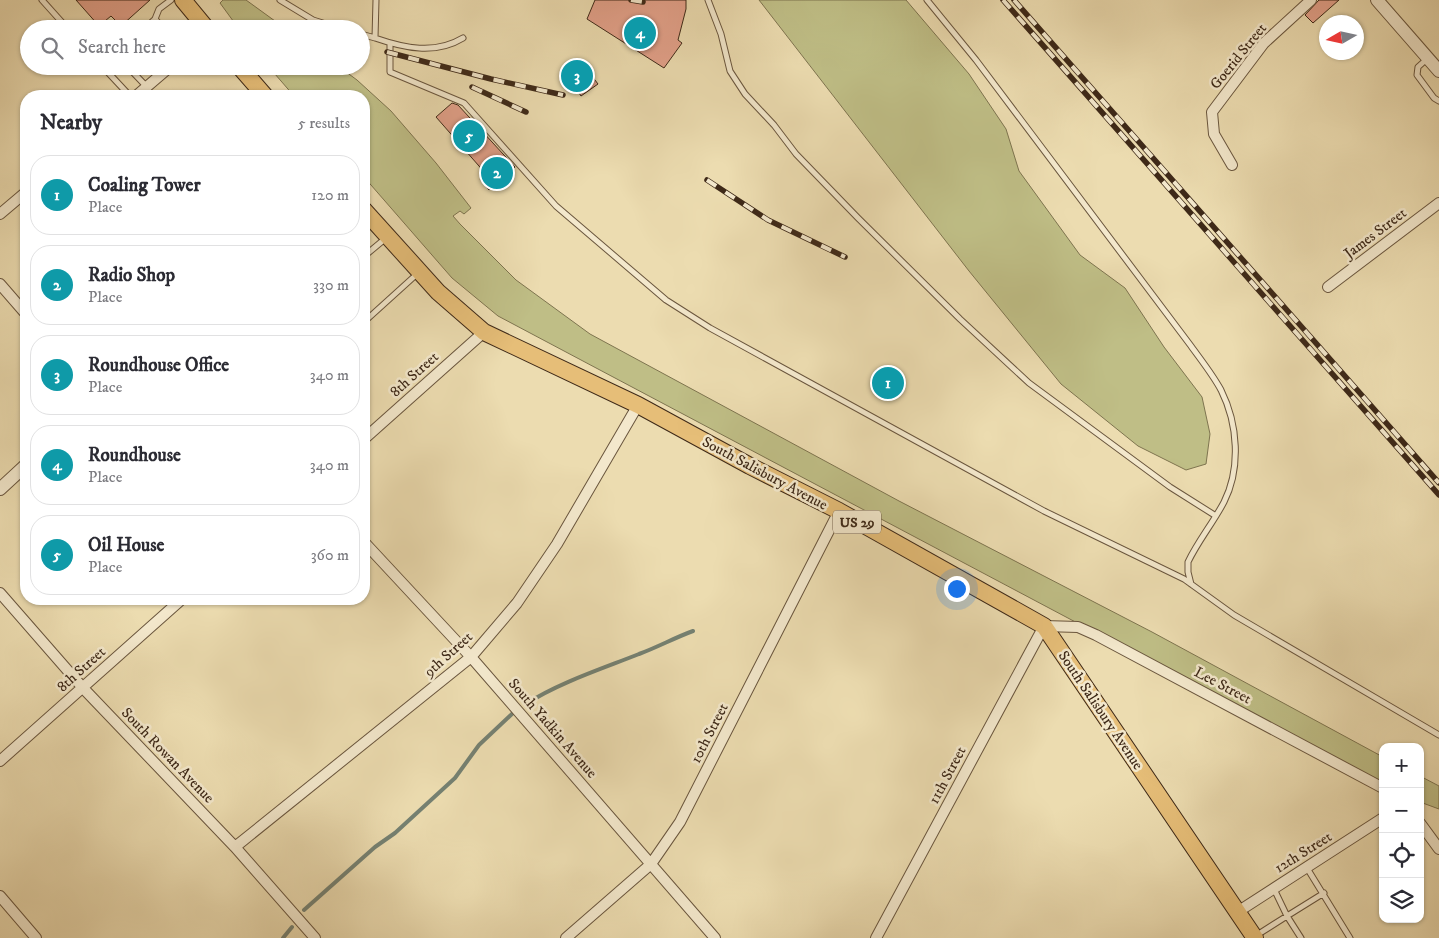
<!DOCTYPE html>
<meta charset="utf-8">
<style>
:root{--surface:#fff;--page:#f7f7f7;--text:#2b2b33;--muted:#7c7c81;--line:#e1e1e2;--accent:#8f2418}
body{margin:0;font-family:"IM FELL DW Pica",serif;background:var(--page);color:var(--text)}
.controls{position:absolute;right:15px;bottom:15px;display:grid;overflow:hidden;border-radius:10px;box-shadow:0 1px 4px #0004}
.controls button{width:45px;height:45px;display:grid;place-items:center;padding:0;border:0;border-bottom:1px solid var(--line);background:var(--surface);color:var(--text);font:25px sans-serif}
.compass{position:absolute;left:1319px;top:15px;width:45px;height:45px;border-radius:50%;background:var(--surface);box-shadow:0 1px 4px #0004;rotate:261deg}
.you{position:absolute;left:956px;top:588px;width:18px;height:18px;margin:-12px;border:4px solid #fff;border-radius:50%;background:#1a73e8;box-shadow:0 0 0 8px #1a73e833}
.badge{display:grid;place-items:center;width:32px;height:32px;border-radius:50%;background:var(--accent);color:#fff;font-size:16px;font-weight:700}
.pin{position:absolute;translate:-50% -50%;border:2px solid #fff;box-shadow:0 1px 5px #0006}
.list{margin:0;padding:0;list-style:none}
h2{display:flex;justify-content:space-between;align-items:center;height:65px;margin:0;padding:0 20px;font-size:21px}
h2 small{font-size:16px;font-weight:400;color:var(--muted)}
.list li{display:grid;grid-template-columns:32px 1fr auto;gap:15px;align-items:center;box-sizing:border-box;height:80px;margin:0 10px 10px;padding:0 10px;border:1px solid var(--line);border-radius:20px}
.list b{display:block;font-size:19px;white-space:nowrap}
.list p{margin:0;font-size:16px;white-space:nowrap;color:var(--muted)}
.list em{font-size:16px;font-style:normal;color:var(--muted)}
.icon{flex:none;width:28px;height:28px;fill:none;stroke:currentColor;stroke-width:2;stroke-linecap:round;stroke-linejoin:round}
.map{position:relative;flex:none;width:1439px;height:938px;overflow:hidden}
.search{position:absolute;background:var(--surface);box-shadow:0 1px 4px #0004;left:20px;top:20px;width:350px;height:55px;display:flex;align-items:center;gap:12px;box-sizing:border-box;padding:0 18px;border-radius:28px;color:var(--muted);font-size:19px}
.panel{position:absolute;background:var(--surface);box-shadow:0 1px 4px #0004;left:20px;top:90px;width:350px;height:515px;border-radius:20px}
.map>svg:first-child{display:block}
</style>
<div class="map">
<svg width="1439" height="938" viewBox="0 0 1439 938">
<rect width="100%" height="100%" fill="#ecdcb0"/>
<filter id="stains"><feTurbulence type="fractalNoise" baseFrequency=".004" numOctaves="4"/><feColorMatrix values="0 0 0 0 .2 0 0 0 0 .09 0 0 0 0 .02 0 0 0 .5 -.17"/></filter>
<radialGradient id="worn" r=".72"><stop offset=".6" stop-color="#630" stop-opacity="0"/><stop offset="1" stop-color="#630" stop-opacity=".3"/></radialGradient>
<path fill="#bfbe86" stroke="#7e744f" d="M223 0H246L286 29H239L220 3Z
M759 0H906L969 74 1006 129 1019 171 1080 255 1125 288 1164 347 1202 397 1210 434 1206 464 1186 470 1138 446 1061 384 969 271Z
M268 66H338L357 80 391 111 436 163 471 208 464 214 460 211 453 216 460 224 516 280 590 334 899 501 1152 632 1383 757V785L498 316 452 278 364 177V96H294Z
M1420 776 1439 786V809L1420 802Z"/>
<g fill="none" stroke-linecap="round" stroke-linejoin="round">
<path stroke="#758172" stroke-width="4" d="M526 704C558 683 604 668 639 654 658 647 674 638 693 631
M304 910 375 847 395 833 455 778 479 745 513 713
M283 938 292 927"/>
</g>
<path fill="#e3a18a" stroke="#3e2918" d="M76 0H150L121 26 111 16 99 26Z
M595 0H686V9L678 40 682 43 664 68 587 19Z
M1319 0H1339L1313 23 1305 15Z
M575 62 581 70 585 67 598 84 581 96 575 87 573 89 561 72Z
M452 103 458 105 515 167 489 190 480 179 486 174 436 117Z
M876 370 887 371 885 390 874 389Z"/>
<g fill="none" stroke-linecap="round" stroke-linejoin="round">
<defs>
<path id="service" d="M42 0 68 29
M280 0 313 20 342 29
M708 0 721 34 730 71 745 94 774 125 796 154 858 218 960 319 1029 383 1170 487 1216 516
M927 0 976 60 1191 346C1201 360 1213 375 1221 390 1238 424 1241 468 1224 502 1213 523 1198 541 1188 562V572L1191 584
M155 19 159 9 171 0
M144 29 155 19 164 29
M361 34 375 38 376 0
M375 38C404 48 435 55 463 38
M390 43V72L464 103 556 206 666 300 710 328 1044 511 1184 579 1234 615 1439 735
M1428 58 1418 67 1417 75 1434 98 1439 101
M102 66 130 96
M127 66 147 87
M364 248 368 253 386 238
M364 322 417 274
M1307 868 1350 938
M1274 889 1287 916 1324 893
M1257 935 1287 916 1301 938"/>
<path id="minor" d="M136 96 171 66
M1232 165 1214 134 1212 112 1264 43 1311 0
M0 214 26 192
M0 284 26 314
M1328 287 1439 203
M364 439 484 332
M364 542 471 657 715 938
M0 593 83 688 235 847 315 938
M0 761 182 599
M1420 823 1439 849
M235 847 471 657 517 603 557 544 638 405
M0 896 36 938
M1239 911 1383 818
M566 938 651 864 680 822 839 511
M876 938 1044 626 1078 627 1096 635 1383 788"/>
<path id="tertiary" d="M1377 0 1439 71
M0 489 26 465"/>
<path id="primary" d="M183 0 207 29
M239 66 265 96
M364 210 438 292 484 332 638 405 750 466 839 511 1044 626 1255 938"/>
</defs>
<use href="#service" stroke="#6a563e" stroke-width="7"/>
<use href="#minor" stroke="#6a563e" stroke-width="12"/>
<use href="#tertiary" stroke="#6a563e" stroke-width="14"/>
<use href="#primary" stroke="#3e2918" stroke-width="18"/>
<use href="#service" stroke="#f3e8cc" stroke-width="5"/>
<use href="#minor" stroke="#f3e8cc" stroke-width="10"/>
<use href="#tertiary" stroke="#f3e8cc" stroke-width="12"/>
<use href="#primary" stroke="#e6be78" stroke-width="16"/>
<defs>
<path id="rail" d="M631 0 643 2
M1003 0 1439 495
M1014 0 1439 483
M387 52 491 79 563 95
M472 87 526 112
M707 180 768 220 845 257"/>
</defs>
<use href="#rail" stroke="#3e2918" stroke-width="5.5"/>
<use href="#rail" stroke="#f3e8cc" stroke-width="4" stroke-dasharray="11" stroke-linecap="butt"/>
</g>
<g text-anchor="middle" stroke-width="5" stroke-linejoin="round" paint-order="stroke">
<rect fill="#f3e8cc" stroke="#74624e" stroke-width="1" x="833" y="510.5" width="48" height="23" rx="4"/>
<g font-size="14" font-weight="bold" fill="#3e2918">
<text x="857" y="527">US 29</text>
</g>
<g font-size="15" fill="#3e2918" stroke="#f3e8cc">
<text transform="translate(1238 56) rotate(-51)" y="5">Goerid Street</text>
<text transform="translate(1375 233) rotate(-37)" y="5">James Street</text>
<text transform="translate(414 374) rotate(-42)" y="5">8th Street</text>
<text transform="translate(765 473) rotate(28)" y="5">South Salisbury Avenue</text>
<text transform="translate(448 654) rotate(-42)" y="5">9th Street</text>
<text transform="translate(81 669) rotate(-42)" y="5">8th Street</text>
<text transform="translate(1223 685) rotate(28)" y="5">Lee Street</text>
<text transform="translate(1101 710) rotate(56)" y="5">South Salisbury Avenue</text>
<text transform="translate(553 728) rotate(49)" y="5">South Yadkin Avenue</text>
<text transform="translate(709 733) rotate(-63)" y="5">10th Street</text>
<text transform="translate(168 755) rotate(46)" y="5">South Rowan Avenue</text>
<text transform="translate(947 775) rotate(-62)" y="5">11th Street</text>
<text transform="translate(1303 852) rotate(-32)" y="5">12th Street</text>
</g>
</g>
<rect width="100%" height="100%" filter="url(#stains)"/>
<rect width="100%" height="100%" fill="url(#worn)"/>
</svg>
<div class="controls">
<button>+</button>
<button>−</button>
<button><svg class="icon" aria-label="locate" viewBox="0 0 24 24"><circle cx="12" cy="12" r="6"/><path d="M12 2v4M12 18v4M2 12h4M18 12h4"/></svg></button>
<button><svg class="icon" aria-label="layers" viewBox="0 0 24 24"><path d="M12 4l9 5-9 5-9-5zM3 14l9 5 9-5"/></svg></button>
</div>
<svg class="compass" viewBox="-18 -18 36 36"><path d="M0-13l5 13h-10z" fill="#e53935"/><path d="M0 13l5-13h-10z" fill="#7c7c81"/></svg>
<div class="you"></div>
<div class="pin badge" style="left:888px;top:383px;background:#0f9aa8">1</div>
<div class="pin badge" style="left:497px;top:173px;background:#0f9aa8">2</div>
<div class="pin badge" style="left:577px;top:76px;background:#0f9aa8">3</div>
<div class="pin badge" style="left:640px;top:33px;background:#0f9aa8">4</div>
<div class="pin badge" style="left:469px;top:136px;background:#0f9aa8">5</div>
<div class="search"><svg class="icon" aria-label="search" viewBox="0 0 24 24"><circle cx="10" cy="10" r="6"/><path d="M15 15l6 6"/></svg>Search here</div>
<section class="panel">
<h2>Nearby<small>5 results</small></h2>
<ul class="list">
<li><span class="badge" style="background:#0f9aa8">1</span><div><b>Coaling Tower</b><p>Place</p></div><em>120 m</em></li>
<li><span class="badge" style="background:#0f9aa8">2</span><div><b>Radio Shop</b><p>Place</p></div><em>330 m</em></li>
<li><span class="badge" style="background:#0f9aa8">3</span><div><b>Roundhouse Office</b><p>Place</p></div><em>340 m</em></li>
<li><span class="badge" style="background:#0f9aa8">4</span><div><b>Roundhouse</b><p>Place</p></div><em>340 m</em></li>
<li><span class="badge" style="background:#0f9aa8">5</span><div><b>Oil House</b><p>Place</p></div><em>360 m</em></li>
</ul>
</section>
</div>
